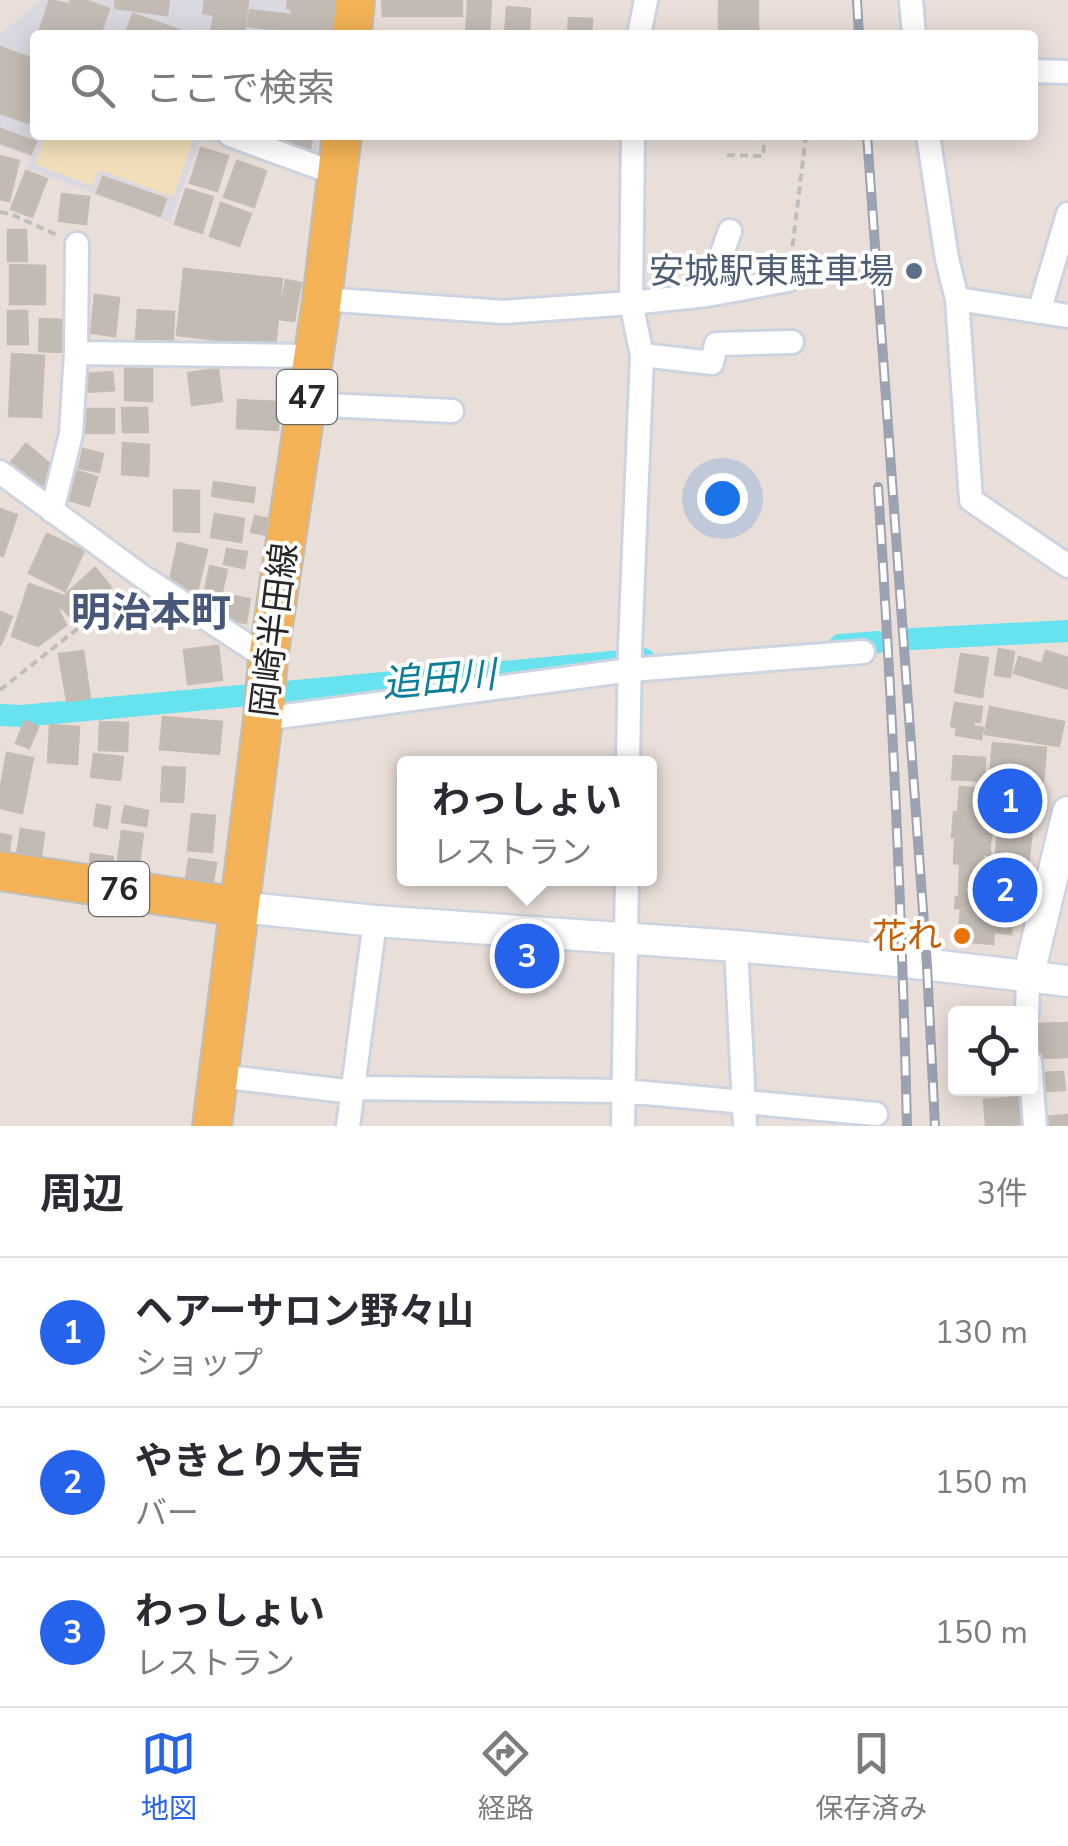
<!DOCTYPE html>
<html lang="ja">
<meta charset="utf-8">
<style>
:root{--surface:#fff;--page:#f2f2f3;--text:#2b2b33;--muted:#7c7c81;--line:#e1e1e2;--accent:#2563eb}
body{margin:0;font-family:"Nunito Sans","Noto Sans JP",sans-serif;background:var(--page);color:var(--text)}
.controls{position:absolute;right:30px;bottom:30px;display:grid;overflow:hidden;border-radius:10px;box-shadow:0 5px 25px #0003}
.controls button{width:90px;height:90px;display:grid;place-items:center;padding:0;border:0;border-bottom:2px solid var(--line);background:var(--surface);color:var(--text);font:50px sans-serif}
.you{position:absolute;left:722px;top:498px;width:35px;height:35px;margin:-25px;border:8px solid #fff;border-radius:50%;background:#1a73e8;box-shadow:0 0 0 15px #1a73e833}
.badge{display:grid;place-items:center;width:65px;height:65px;border-radius:50%;background:var(--accent);color:#fff;font-size:32px;font-weight:700}
.pin{position:absolute;translate:-50% -50%;border:5px solid #fff;box-shadow:0 2px 10px #0006}
.popup{position:absolute;left:397px;top:756px;width:260px;height:130px;box-sizing:border-box;display:grid;place-content:center;border-radius:10px;background:var(--surface);filter:drop-shadow(0 2px 8px #0005);font-size:32px;white-space:nowrap;color:var(--muted)}
.popup b{font-size:38px;color:var(--text)}
.popup::after{content:'';position:absolute;left:50%;top:100%;margin-left:-20px;border:20px solid transparent;border-top-color:var(--surface)}
.list{margin:0;padding:0;list-style:none}
h2{display:flex;justify-content:space-between;align-items:center;height:130px;margin:0;padding:0 40px;font-size:42px}
h2 small{font-size:32px;font-weight:400;color:var(--muted)}
.list li{display:grid;grid-template-columns:65px 1fr auto;gap:30px;align-items:center;box-sizing:border-box;height:150px;padding:0 40px;border-top:2px solid var(--line)}
.list b{display:block;font-size:38px;white-space:nowrap}
.list p{margin:0;font-size:32px;white-space:nowrap;color:var(--muted)}
.list em{font-size:32px;font-style:normal;color:var(--muted)}
.icon{flex:none;width:55px;height:55px;fill:none;stroke:currentColor;stroke-width:2;stroke-linecap:round;stroke-linejoin:round}
.map{position:relative;flex:none;width:1068px;height:1126px;overflow:hidden}
.search{position:absolute;background:var(--surface);box-shadow:0 5px 25px #0003;left:30px;right:30px;top:30px;height:110px;display:flex;align-items:center;gap:25px;box-sizing:border-box;padding:0 35px;border-radius:10px;color:var(--muted);font-size:38px}
.sheet{height:580px;background:var(--surface)}
nav{display:flex;justify-content:space-around;align-items:center;box-sizing:border-box;height:140px;border-top:2px solid var(--line);background:var(--surface);font-size:28px;color:var(--muted)}
nav a{display:grid;justify-items:center;gap:5px}
nav .on{color:var(--accent)}
.map>svg:first-child{display:block}
</style>
<div class="map">
<svg width="1068" height="1126" viewBox="0 0 1068 1126">
<rect width="100%" height="100%" fill="#eadfd8"/>
<path fill="#dad9e2" d="M41 0H343L339 35H35V135H327L321 175 201 139 170 222 26 168 31 157 0 146V34Z"/>
<path fill="#f1dfb9" d="M45 135H189L194 137 173 197 99 170 92 186 35 164Z"/>
<g fill="none" stroke-linecap="round" stroke-linejoin="round">
<path stroke="#67e3f0" stroke-width="22" d="M912 639 1068 631
M840 645 878 642
M0 715 21 716 644 659"/>
</g>
<path fill="#c2bbb4" stroke="#c5bbb2" stroke-width="2.5" d="M50 0 70 5 71 0H84L109 9 100 35H38Z
M116 0H169L167 15 115 8Z
M205 0H248L244 35H219L211 32 214 15 203 13Z
M288 0H335V3H339L334 35 281 30 283 14 291 15 292 9 287 8Z
M382 0H462V16H383Z
M468 0H491L489 35H466Z
M719 0H758V30H719Z
M507 7 530 9 529 35H505Z
M250 10 283 14 281 30 248 26Z
M133 14 187 33V35H125Z
M569 18 592 19 591 35H568Z
M0 47 35 60V103L28 123 0 113Z
M0 129 36 142 31 154 0 143Z
M282 135H325L324 139 312 137 310 151 280 147Z
M201 148 228 156 217 191 190 183Z
M0 156 19 161 9 201 0 199Z
M237 161 266 171 254 207 224 197Z
M26 171 47 179 32 217 11 209Z
M103 177 166 199 160 216 97 193Z
M186 189 213 197 202 233 175 224Z
M62 194 89 197 86 224 59 221Z
M221 203 251 214 239 246 210 236Z
M8 230H26L27 261H8Z
M10 265 45 266V304H10Z
M184 269 282 279 275 347 177 335Z
M286 280 301 283 294 321 279 319Z
M95 295 119 298 115 336 91 333Z
M138 310 174 312 173 341 136 339Z
M8 311H27L28 344H8Z
M40 319 63 320 62 352 39 351Z
M12 354 44 356 41 417 9 416Z
M125 368 152 369V401L125 400Z
M218 369 222 401 192 405 188 373Z
M112 372 114 390 88 392 87 374Z
M238 400 279 402 278 430 237 428Z
M122 408H147L148 432H123Z
M85 409H114V433H85Z
M123 443 149 445 148 476 122 474Z
M26 444 56 469 41 487 11 462Z
M83 449 103 454 99 472 79 468Z
M74 470 97 477 89 506 65 499Z
M214 482 255 488 253 502 212 496Z
M174 490 199 491V532L174 531Z
M0 509 17 515 3 556 0 555Z
M215 514 244 519 241 542 211 537Z
M255 516 274 520 271 536 251 532Z
M47 534 84 551 65 591 29 573Z
M178 543 207 550 197 592 169 585Z
M227 549 247 552 244 568 224 564Z
M210 566 227 570 219 604 203 600Z
M95 568 111 587 73 620 62 608 66 594Z
M29 584 64 596 59 611 66 625 38 646 12 636Z
M227 595 250 599 246 623 223 619Z
M0 612 12 617 0 646Z
M218 646 222 680 188 684 184 650Z
M999 649 1014 652 1010 677 995 675Z
M83 651 90 698 67 701 59 654Z
M1046 651 1068 658V689L1014 673 1019 657 1042 664Z
M961 654 988 658 982 697 955 692Z
M955 703 982 707 980 722 974 721 973 726 983 728 981 739 956 735 957 727 951 726Z
M990 707 1064 722 1059 746 985 734Z
M163 717 222 722 219 754 160 749Z
M25 721 38 727 29 748 16 743Z
M100 722 128 723 127 751 99 750Z
M50 725 79 727 77 764 48 762Z
M993 743 1046 748 1043 782 1004 781V776L990 775Z
M7 753 33 758 22 813 0 808V791Z
M94 754 123 757 120 780 91 777Z
M954 756 985 758 984 781 952 779Z
M163 767 185 768 183 802 161 801Z
M998 784 1030 787 1028 822 1007 821 1008 813 997 812Z
M960 787 992 790 991 812 984 811 983 825 992 826 991 840 952 837 954 812 958 813Z
M97 805 110 807 107 828 94 825Z
M125 806 148 811 146 826 122 822Z
M192 814 215 816 212 852 188 850Z
M998 826 1032 829 1029 857 996 854Z
M21 829 44 833 39 871 15 867Z
M122 831 143 834 139 863 118 860Z
M0 834 11 836 7 864 0 863Z
M955 840 990 842V855L983 854V864L989 865 987 910 955 908 956 897H959L960 864 954 863Z
M91 854 113 857 111 881 88 878Z
M995 856 1029 859 1016 906 994 904Z
M189 859 216 863 211 896 184 892Z
M961 910 1013 914 1011 934 994 932 993 944 958 941Z
M1068 1023V1057L1040 1058 1039 1024Z
M1063 1072 1065 1090 1042 1091 1041 1073Z
M986 1088H1018V1092L986 1094Z
M1020 1097 1022 1124 986 1126 984 1100Z
M1068 1115V1126H1045V1117Z"/>
<g fill="none" stroke-linecap="round" stroke-linejoin="round">
<defs>
<path id="minor" d="M911 0 914 35
M639 35 646 0
M1033 71 1068 72
M230 135 337 174
M928 135 947 259 957 299 971 500 1068 566
M707 295 730 231
M322 299 503 312 631 303 707 295 788 280
M957 299 1068 316
M1039 312 1068 214
M76 353 313 356
M642 355 712 363 716 344 792 342
M306 404 452 411
M0 472 143 577 268 659
M52 511 71 434 76 353 77 244
M263 719 630 670 863 652
M628 764 630 649 642 355 631 303 633 135
M736 946 745 1126
M1027 1014 1028 978
M1030 1062 1035 1126
M219 1076 353 1092
M354 1088 624 1091 876 1114
M348 1126 375 921
M623 1126 627 878"/>
<path id="tertiary" d="M239 907 375 921 736 946 888 960 1068 981
M1028 978 1068 812"/>
<path id="primary" d="M352 35 355 0
M0 871 239 907
M212 1126 263 719 268 659 322 299 342 135"/>
</defs>
<use href="#minor" stroke="#cdd4e1" stroke-width="28"/>
<use href="#tertiary" stroke="#cdd4e1" stroke-width="35"/>
<use href="#primary" stroke="#bebebe" stroke-width="42"/>
<path stroke="#bebebe" stroke-width="4" stroke-dasharray="8 5" stroke-linecap="butt" d="M727 155 763 156 765 135
M0 212 11 214 59 236
M791 259 806 135
M0 690 124 592"/>
<use href="#minor" stroke="#fff" stroke-width="22"/>
<use href="#tertiary" stroke="#fff" stroke-width="30"/>
<use href="#primary" stroke="#f2b255" stroke-width="38"/>
<defs>
<path id="rail" d="M857 0 859 35
M867 135 927 966 935 1126
M878 487C892 700 902 913 907 1126"/>
</defs>
<use href="#rail" stroke="#9ba2b2" stroke-width="10"/>
<use href="#rail" stroke="#fff" stroke-width="6" stroke-dasharray="19" stroke-linecap="butt"/>
</g>
<circle fill="#5c6f8a" stroke="#fff" stroke-width="4" cx="914" cy="271" r="10"/>
<circle fill="#e8710a" stroke="#fff" stroke-width="4" cx="962" cy="936" r="10"/>
<g text-anchor="middle" stroke-width="8" stroke-linejoin="round" paint-order="stroke">
<g fill="#fff" stroke="#686868" stroke-width="2.5">
<rect x="277" y="370" width="60" height="54" rx="8"/>
<rect x="89" y="862" width="60" height="54" rx="8"/>
</g>
<g font-size="32" font-weight="bold" fill="#272727">
<text x="307" y="408">47</text>
<text x="119" y="900">76</text>
</g>
<g font-size="35" fill="#4e5e75" stroke="#fff" text-anchor="end">
<text x="894" y="283">安城駅東駐車場</text>
</g>
<g font-size="35" fill="#272727" stroke="#fff">
<text transform="translate(274 630) rotate(-83)" y="12">岡崎半田線</text>
</g>
<g font-size="35" fill="#c56008" stroke="#fff" text-anchor="end">
<text x="942" y="948">花れ</text>
</g>
<g font-size="38" font-style="italic" fill="#0b7f97" stroke="#fff">
<text transform="translate(439 679) rotate(-5)" y="13">追田川</text>
</g>
<g font-size="40" font-weight="bold" fill="#475878" stroke="#fff">
<text x="151" y="626">明治本町</text>
</g>
</g>
</svg>
<div class="controls">
<button><svg class="icon" aria-label="locate" viewBox="0 0 24 24"><circle cx="12" cy="12" r="6"/><path d="M12 2v4M12 18v4M2 12h4M18 12h4"/></svg></button>
</div>
<div class="you"></div>
<div class="pin badge" style="left:1010px;top:801px">1</div>
<div class="pin badge" style="left:1005px;top:890px">2</div>
<div class="pin badge" style="left:527px;top:956px">3</div>
<div class="popup"><b>わっしょい</b>レストラン</div>
<div class="search"><svg class="icon" aria-label="search" viewBox="0 0 24 24"><circle cx="10" cy="10" r="6"/><path d="M15 15l6 6"/></svg>ここで検索</div>
</div>
<section class="sheet">
<h2>周辺<small>3件</small></h2>
<ul class="list">
<li><span class="badge">1</span><div><b>ヘアーサロン野々山</b><p>ショップ</p></div><em>130 m</em></li>
<li><span class="badge">2</span><div><b>やきとり大吉</b><p>バー</p></div><em>150 m</em></li>
<li><span class="badge">3</span><div><b>わっしょい</b><p>レストラン</p></div><em>150 m</em></li>
</ul>
</section>
<nav>
<a class="on"><svg class="icon" aria-label="map" viewBox="0 0 24 24"><path d="M3 6l6-2 6 2 6-2v14l-6 2-6-2-6 2zM9 4v14M15 6v14"/></svg>地図</a>
<a><svg class="icon" aria-label="directions" viewBox="0 0 24 24"><path d="M12 3l9 9-9 9-9-9zM9 14v-3h6M13 9l2 2-2 2"/></svg>経路</a>
<a><svg class="icon" aria-label="saved" viewBox="0 0 24 24"><path d="M7 4h10v16l-5-4-5 4z"/></svg>保存済み</a>
</nav>
